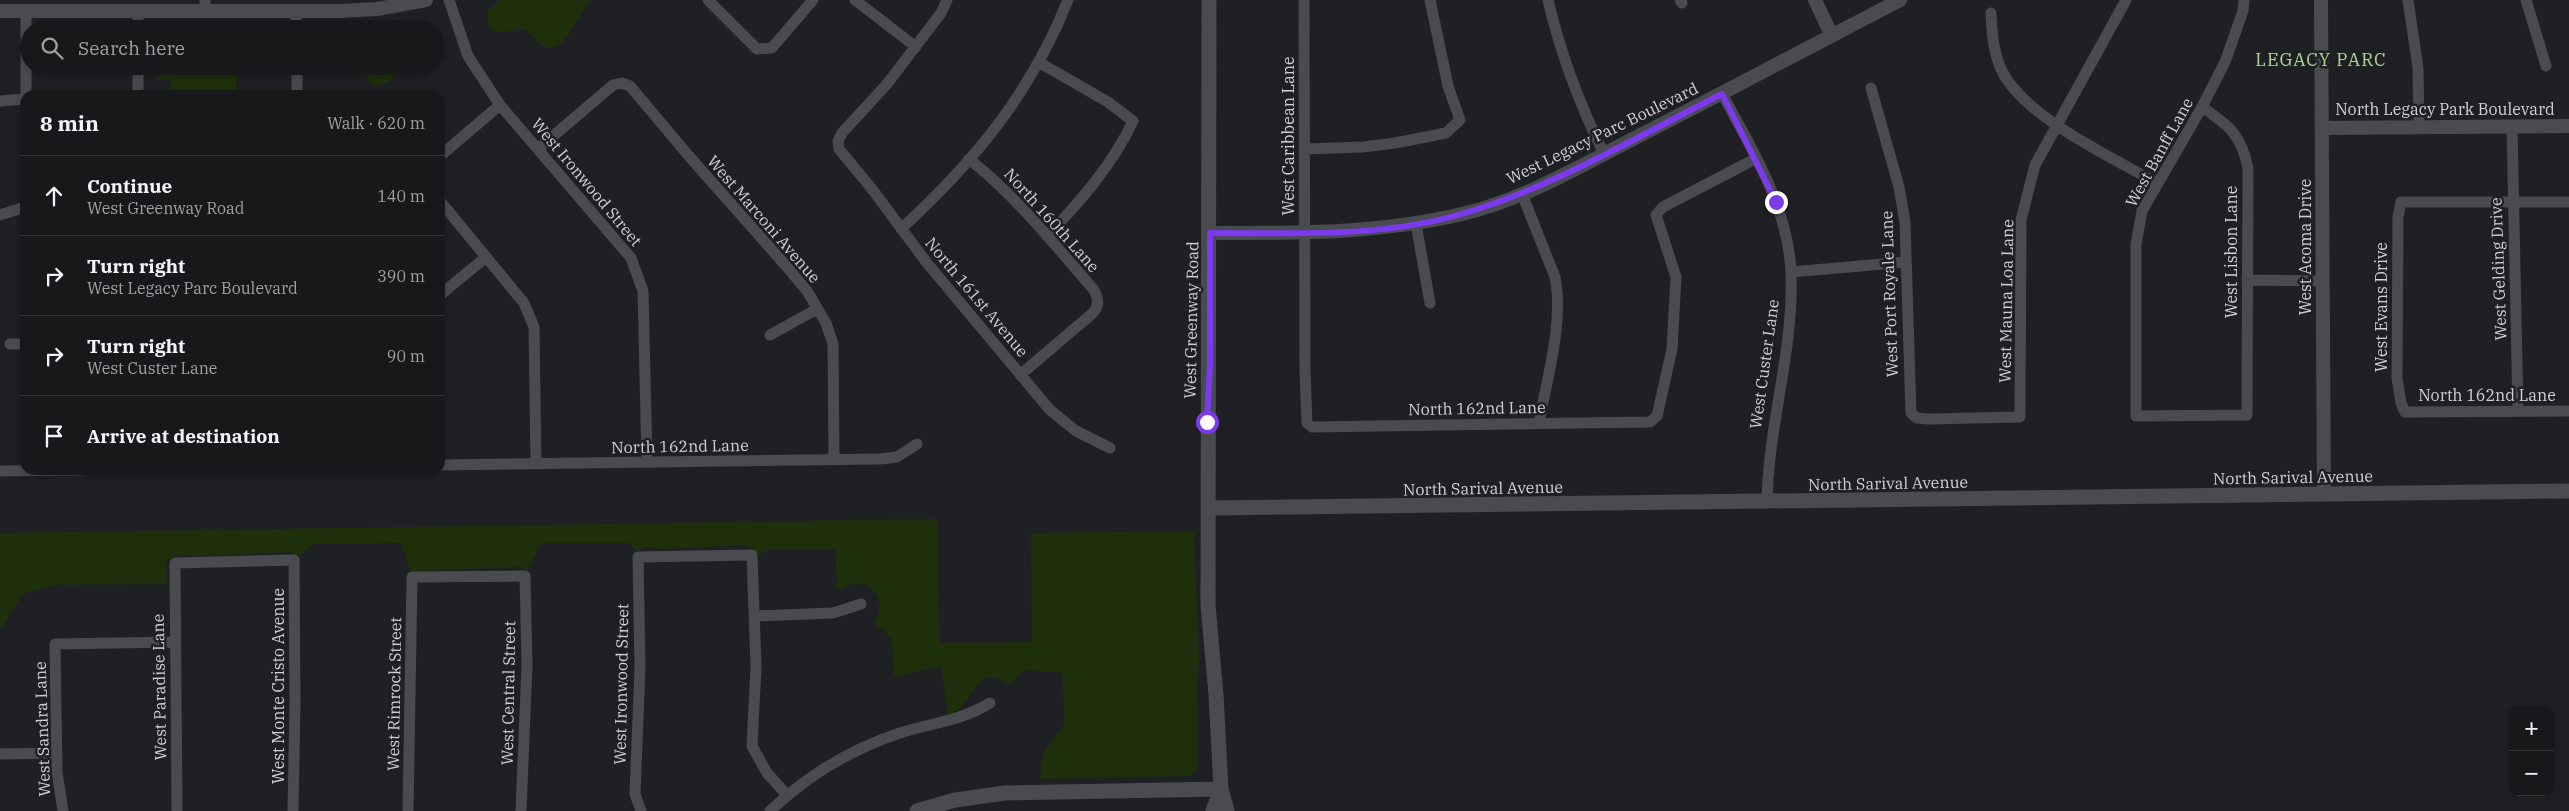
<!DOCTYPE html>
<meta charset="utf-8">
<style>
:root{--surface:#16181a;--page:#1f2123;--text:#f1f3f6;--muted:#9ea0a2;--line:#353739}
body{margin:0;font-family:"IBM Plex Serif",serif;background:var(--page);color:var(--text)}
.controls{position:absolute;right:15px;bottom:15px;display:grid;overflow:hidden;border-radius:10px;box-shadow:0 2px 8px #0003}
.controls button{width:45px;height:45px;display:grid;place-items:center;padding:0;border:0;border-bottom:1px solid var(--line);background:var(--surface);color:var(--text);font:25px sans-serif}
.stop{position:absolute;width:15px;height:15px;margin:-11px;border:4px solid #7c3aed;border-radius:50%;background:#fff}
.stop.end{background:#7c3aed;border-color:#fff;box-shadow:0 1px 5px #0008}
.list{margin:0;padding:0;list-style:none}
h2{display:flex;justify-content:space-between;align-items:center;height:65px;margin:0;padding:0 20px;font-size:21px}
h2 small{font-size:16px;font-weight:400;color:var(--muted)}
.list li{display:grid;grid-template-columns:32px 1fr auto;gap:15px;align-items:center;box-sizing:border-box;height:80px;padding:0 20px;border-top:1px solid var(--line)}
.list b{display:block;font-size:19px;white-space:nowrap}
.list p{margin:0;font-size:16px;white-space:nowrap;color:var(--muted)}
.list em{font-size:16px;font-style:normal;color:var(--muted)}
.icon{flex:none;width:28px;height:28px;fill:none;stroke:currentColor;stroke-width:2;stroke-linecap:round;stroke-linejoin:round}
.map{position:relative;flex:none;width:2569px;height:811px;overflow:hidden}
.search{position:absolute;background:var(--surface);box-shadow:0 2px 8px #0003;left:20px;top:20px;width:425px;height:55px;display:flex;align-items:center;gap:12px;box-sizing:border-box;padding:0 18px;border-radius:28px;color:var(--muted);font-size:19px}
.panel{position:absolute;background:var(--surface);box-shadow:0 2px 8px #0003;left:20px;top:90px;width:425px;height:385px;border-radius:15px}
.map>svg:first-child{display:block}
</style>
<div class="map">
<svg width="2569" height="811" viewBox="0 0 2569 811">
<rect width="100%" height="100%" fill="#1e2023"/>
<path fill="#1e300b" d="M499 0H592C579 11 569 40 558 45 540 54 538 37 526 31 513 25 485 46 488 11Z
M398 19 420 29H343V24Z
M153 66H237L236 88 233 93 226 95H169L171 81 168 79 158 81Z
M360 66H401L391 81 379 86 370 83Z
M937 519 940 643 1032 642 1031 533 1194 531 1199 662 1197 686 1198 766 1190 776 1040 779 1043 753 1065 723 1062 673 1025 670 1008 686C973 657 974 712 948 714L941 666 894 677 892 638 874 623C891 597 864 571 841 590L837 588 835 549 768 550 758 555 754 549 745 545 664 549 645 547 636 551 630 543H541L527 571 519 567 411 571 400 543 314 544 298 557 289 552 194 556C183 554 173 554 166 563V584L58 585 23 594 0 630V533Z"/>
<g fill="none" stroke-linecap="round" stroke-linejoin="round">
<path stroke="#4a4b4f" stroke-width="11" d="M205 0V11
M449 0 468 56 500 105 631 258 643 291 647 462
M708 0 757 49 772 48 813 0
M855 0 916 47
M947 0 941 13 887 84 842 133 838 141 839 149 872 189 927 263 1050 410 1076 431 1110 448
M1304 0 1305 371 1307 423 1312 427 1650 422 1657 416 1672 349 1676 277 1656 215 1663 207 1755 159
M1548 0C1561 56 1579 103 1604 154
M1680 0 1682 3
M2408 0 2418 68 2419 127
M2526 0 2546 66
M138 11V29
M296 11V29
M1991 13C1992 33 1993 50 2001 69 2022 116 2113 158 2157 183
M1040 63 1108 102 1133 121C1113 164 1080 202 1047 236
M138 66V95
M297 66V95
M1871 88 1899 187 1905 222 1911 413 1917 418 1928 419 2020 417 2021 220 2035 165 2126 0
M1722 94C1752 148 1789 210 1791 273 1794 351 1768 425 1767 503
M26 95V12
M0 101 25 99
M2202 107C2229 126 2241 134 2248 168L2247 415 2136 416V244L2142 211 2202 107 2225 62 2243 11 2244 0
M2512 127 2518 411
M538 149 613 85 622 83 630 86 688 155 787 267 807 291 826 323 833 344 834 460
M1305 149 1363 147 1395 143 1446 133 1460 120 1448 86 1430 0
M440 156 500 105
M969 159C1017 197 1054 244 1094 290 1098 298 1100 305 1093 313L1020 375
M1522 194 1555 277C1564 322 1547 378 1539 423
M440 201 524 303 534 327 536 464
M2569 202H2401L2398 217 2397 378 2401 403 2405 412 2569 411
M0 215 25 207
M1416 224 1430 303
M901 229C974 162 1031 93 1068 0
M1791 272 1906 262
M2247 280 2322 281
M440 295 485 258
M770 335 817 309
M10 344H25
M440 465 880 459 897 457 917 444
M0 471 82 470
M754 616 833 613 861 604
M0 754 57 753
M63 811 57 772 55 644 175 642
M177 811 175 563 294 560 295 704 293 811
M408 811 412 577 525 576 527 665 521 811
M641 811 635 794 640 668 638 557 752 555 756 667 752 746 767 773 787 795
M770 811C807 776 851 749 900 733 931 723 961 721 990 703"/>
<path stroke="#4a4b4f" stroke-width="14" d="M1815 0 1832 36
M2321 0 2324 494
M0 11H340L377 9 426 0
M2322 128 2569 126
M1210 233C1295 233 1378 234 1462 214 1522 200 1577 168 1631 140 1721 94 1810 47 1900 0"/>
<path stroke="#4a4b4f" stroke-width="15" d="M1209 0 1208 605 1216 695 1221 789 1227 811
M1208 508 2569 491
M917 811 955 800 1005 793 1221 789
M1213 811 1221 789"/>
</g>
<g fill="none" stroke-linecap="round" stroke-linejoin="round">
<path stroke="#7c3aed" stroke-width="6" d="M1207 422 1210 364V233C1295 233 1383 238 1465 213 1556 186 1638 136 1722 94L1776 202"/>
</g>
<g text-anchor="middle" stroke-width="5" stroke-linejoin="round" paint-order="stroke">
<g font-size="16" fill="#d0d1d4" stroke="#1e2023">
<text x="2445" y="115">North Legacy Park Boulevard</text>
<text transform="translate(1602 133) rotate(-26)" y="6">West Legacy Parc Boulevard</text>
<text transform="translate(1288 136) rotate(-90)" y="6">West Caribbean Lane</text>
<text transform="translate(2159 152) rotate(-61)" y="6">West Banff Lane</text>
<text transform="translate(587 182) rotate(50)" y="6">West Ironwood Street</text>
<text transform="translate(764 219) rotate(49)" y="6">West Marconi Avenue</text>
<text transform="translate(1052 220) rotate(48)" y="6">North 160th Lane</text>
<text transform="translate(2305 247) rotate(-90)" y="6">West Acoma Drive</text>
<text transform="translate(2231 252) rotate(-90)" y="6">West Lisbon Lane</text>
<text transform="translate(2498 269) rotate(-92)" y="6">West Gelding Drive</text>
<text transform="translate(1889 294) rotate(-92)" y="6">West Port Royale Lane</text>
<text transform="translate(977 297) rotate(50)" y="6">North 161st Avenue</text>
<text transform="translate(2006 301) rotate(-89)" y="6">West Mauna Loa Lane</text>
<text transform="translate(2381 307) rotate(-90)" y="6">West Evans Drive</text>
<text transform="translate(1191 320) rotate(-89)" y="6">West Greenway Road</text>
<text transform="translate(1764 364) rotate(-82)" y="6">West Custer Lane</text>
<text x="2487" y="401">North 162nd Lane</text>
<text transform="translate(1477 408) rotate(-1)" y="6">North 162nd Lane</text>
<text transform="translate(680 446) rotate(-1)" y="6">North 162nd Lane</text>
<text transform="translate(2293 477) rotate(-1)" y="6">North Sarival Avenue</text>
<text transform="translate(1888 483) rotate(-1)" y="6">North Sarival Avenue</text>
<text transform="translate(1483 488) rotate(-1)" y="6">North Sarival Avenue</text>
<text transform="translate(621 684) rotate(-89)" y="6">West Ironwood Street</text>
<text transform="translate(278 686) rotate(-90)" y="6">West Monte Cristo Avenue</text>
<text transform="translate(159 687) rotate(-91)" y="6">West Paradise Lane</text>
<text transform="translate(508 693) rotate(-89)" y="6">West Central Street</text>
<text transform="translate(394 694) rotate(-89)" y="6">West Rimrock Street</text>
<text transform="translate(42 729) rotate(-92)" y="6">West Sandra Lane</text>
</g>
<g font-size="18" letter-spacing="1" fill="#b1d691" stroke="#1e2023">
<text x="2321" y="66">LEGACY PARC</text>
</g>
</g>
</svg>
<div class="controls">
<button>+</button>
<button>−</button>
</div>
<div class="stop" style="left:1207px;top:422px"></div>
<div class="stop end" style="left:1776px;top:202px"></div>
<div class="search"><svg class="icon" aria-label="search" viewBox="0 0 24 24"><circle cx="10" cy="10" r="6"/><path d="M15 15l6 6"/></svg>Search here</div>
<section class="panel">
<h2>8 min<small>Walk · 620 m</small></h2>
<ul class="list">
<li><svg class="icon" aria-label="ahead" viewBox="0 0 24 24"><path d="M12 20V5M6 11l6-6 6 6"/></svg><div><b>Continue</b><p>West Greenway Road</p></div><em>140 m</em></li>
<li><svg class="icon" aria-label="right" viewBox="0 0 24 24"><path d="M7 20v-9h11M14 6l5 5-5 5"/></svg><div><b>Turn right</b><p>West Legacy Parc Boulevard</p></div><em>390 m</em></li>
<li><svg class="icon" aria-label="right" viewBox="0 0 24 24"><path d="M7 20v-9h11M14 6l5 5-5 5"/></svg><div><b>Turn right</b><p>West Custer Lane</p></div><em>90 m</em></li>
<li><svg class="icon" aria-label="arrive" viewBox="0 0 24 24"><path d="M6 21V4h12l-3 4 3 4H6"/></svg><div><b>Arrive at destination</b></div></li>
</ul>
</section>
</div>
